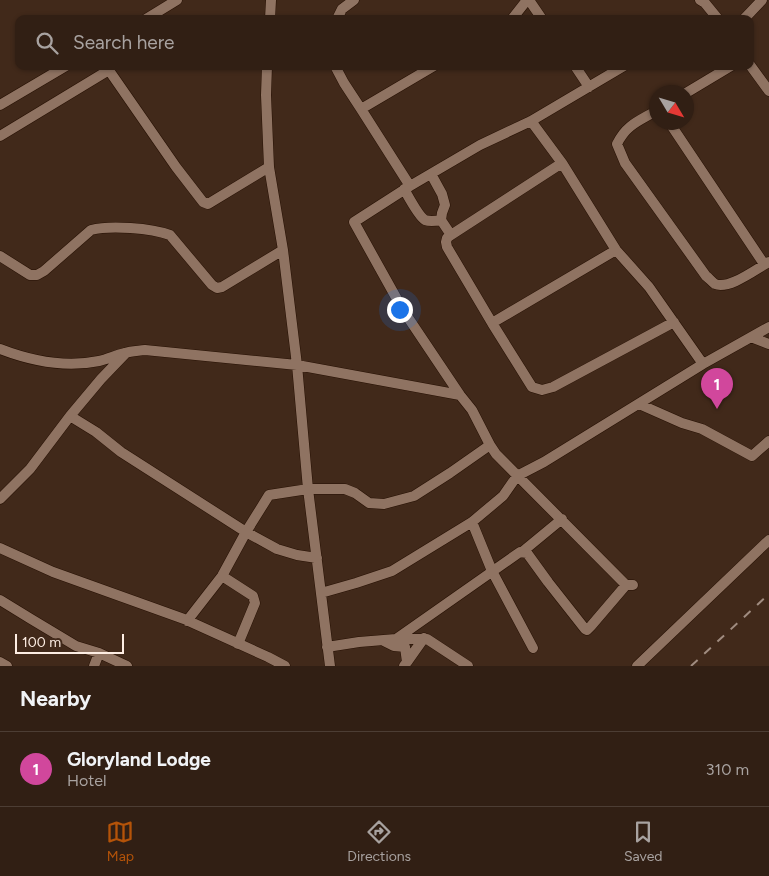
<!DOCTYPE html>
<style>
:root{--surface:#311f14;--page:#39271d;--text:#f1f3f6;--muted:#a8a2a0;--line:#4c3d34;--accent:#b45309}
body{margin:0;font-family:Figtree,sans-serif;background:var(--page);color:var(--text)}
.compass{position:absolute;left:649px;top:85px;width:45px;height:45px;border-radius:50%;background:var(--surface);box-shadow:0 1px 4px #0004;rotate:128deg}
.scale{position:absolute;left:15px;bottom:12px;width:109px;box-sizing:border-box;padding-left:5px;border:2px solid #fdede3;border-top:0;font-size:14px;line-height:18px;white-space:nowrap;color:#fdede3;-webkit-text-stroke:4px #41291a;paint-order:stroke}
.you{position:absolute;left:399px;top:309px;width:18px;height:18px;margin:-12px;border:4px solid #fff;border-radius:50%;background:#1a73e8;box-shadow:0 0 0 8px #1a73e833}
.badge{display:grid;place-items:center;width:32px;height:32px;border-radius:50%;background:var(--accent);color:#fff;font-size:16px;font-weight:700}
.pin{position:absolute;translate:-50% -41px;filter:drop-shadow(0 1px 2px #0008)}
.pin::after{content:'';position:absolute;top:26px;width:18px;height:15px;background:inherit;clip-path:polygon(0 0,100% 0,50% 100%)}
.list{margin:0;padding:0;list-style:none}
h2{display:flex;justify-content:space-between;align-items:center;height:65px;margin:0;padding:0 20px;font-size:21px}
h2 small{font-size:16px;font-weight:400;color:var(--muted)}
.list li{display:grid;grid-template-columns:32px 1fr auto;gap:15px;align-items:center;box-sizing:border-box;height:75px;padding:0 20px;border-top:1px solid var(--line)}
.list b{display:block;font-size:19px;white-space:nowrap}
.list p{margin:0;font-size:16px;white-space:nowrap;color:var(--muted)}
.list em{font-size:16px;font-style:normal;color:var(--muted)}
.icon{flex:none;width:28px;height:28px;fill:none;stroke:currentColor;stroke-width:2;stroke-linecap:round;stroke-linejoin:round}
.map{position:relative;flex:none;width:769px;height:666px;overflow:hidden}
.search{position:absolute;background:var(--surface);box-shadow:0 1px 4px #0004;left:15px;right:15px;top:15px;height:55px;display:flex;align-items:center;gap:12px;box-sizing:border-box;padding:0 18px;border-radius:10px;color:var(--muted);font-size:19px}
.sheet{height:140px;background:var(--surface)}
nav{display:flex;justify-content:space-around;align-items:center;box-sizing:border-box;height:70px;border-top:1px solid var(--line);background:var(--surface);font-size:14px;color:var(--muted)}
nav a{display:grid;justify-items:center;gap:2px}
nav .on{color:var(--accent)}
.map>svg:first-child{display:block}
</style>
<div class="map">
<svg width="769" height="666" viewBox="0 0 769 666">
<rect width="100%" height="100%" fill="#41291a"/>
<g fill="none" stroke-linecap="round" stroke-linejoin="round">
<defs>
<path id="minor" d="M529 0 542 19
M700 0 705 3 718 19
M146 19 177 0
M270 19 271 0
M337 19 342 9 354 0
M512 19 527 0
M744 19 762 0
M750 65 769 91
M106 66 176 167 203 202 208 204 269 167
M267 66 266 95 269 167 283 250 297 365 308 489 330 666
M335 66 344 83 361 109 410 186
M575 66 589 87
M624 66 531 121 480 145 410 186 354 222 403 310 460 395 472 410 490 445 496 454 626 585H633
M686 93 731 66
M0 105 66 66
M361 109 434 66
M656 111C639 121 626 125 617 144L625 163 706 276C709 278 712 282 715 284 729 290 756 269 769 262
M531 121 562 163 616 250 649 287 703 364
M669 122 764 264
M0 136 109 70
M562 163 451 235 447 238 446 242 447 247 492 323 532 387 542 390 553 387 674 322
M431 174 442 194 445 205 442 213 441 220 451 235
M404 189C408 196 419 217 425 220 430 222 436 221 441 220
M0 256 30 275H37L44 271 91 230C110 225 151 228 170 235L212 285 217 288 222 287 283 250
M492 323 616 250
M751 337 769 344
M0 349C31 361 65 368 99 361 108 359 116 355 125 353 131 351 138 351 145 350L297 365 460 395
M639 404 682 423 702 429 752 456 769 441
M70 416 96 432 121 452 246 532 277 549 297 555 317 558
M0 499 30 469 70 416 101 379 125 354
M472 522 492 571 533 648
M0 548 53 572 184 619 268 657 285 666
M522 552 562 519
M222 576 253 596 255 603 238 644
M321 593 356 583 392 571 472 522 503 496 517 476 544 462 703 364 769 327
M0 600 31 619 76 646 99 653 127 666
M187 621 222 576 246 532 269 495 308 489H345L355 493 369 503 384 504 414 496 450 473 490 445
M396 639H427L468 666
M384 641 394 646 405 647 407 662 404 666
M327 647 359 642 396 639 520 552 527 553 548 582 585 629 587 630 591 626 626 585
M0 662 7 666
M407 662 424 638
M94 666 99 653
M637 666 769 540"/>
</defs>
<use href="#minor" stroke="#271104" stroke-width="11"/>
<use href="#minor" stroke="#8f7362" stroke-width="10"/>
<path stroke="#a08c80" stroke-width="2" stroke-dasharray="9 9" stroke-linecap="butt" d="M691 666 769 594"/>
</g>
</svg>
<svg class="compass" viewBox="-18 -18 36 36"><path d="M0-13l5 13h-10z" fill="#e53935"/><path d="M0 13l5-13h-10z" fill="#a8a2a0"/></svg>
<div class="scale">100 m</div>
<div class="you"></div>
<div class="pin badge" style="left:717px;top:409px;background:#d1479c">1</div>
<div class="search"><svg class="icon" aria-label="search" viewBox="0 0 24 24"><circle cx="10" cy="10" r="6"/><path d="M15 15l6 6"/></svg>Search here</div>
</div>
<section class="sheet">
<h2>Nearby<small></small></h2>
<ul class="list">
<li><span class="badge" style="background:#d1479c">1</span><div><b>Gloryland Lodge</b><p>Hotel</p></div><em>310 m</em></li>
</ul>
</section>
<nav>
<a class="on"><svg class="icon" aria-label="map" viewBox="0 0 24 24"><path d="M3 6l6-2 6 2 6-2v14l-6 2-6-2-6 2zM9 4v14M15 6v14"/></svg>Map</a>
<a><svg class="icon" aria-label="directions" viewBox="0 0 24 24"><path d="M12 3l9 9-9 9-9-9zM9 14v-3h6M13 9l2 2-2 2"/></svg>Directions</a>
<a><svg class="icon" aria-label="saved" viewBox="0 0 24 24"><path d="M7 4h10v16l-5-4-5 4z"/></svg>Saved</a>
</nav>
